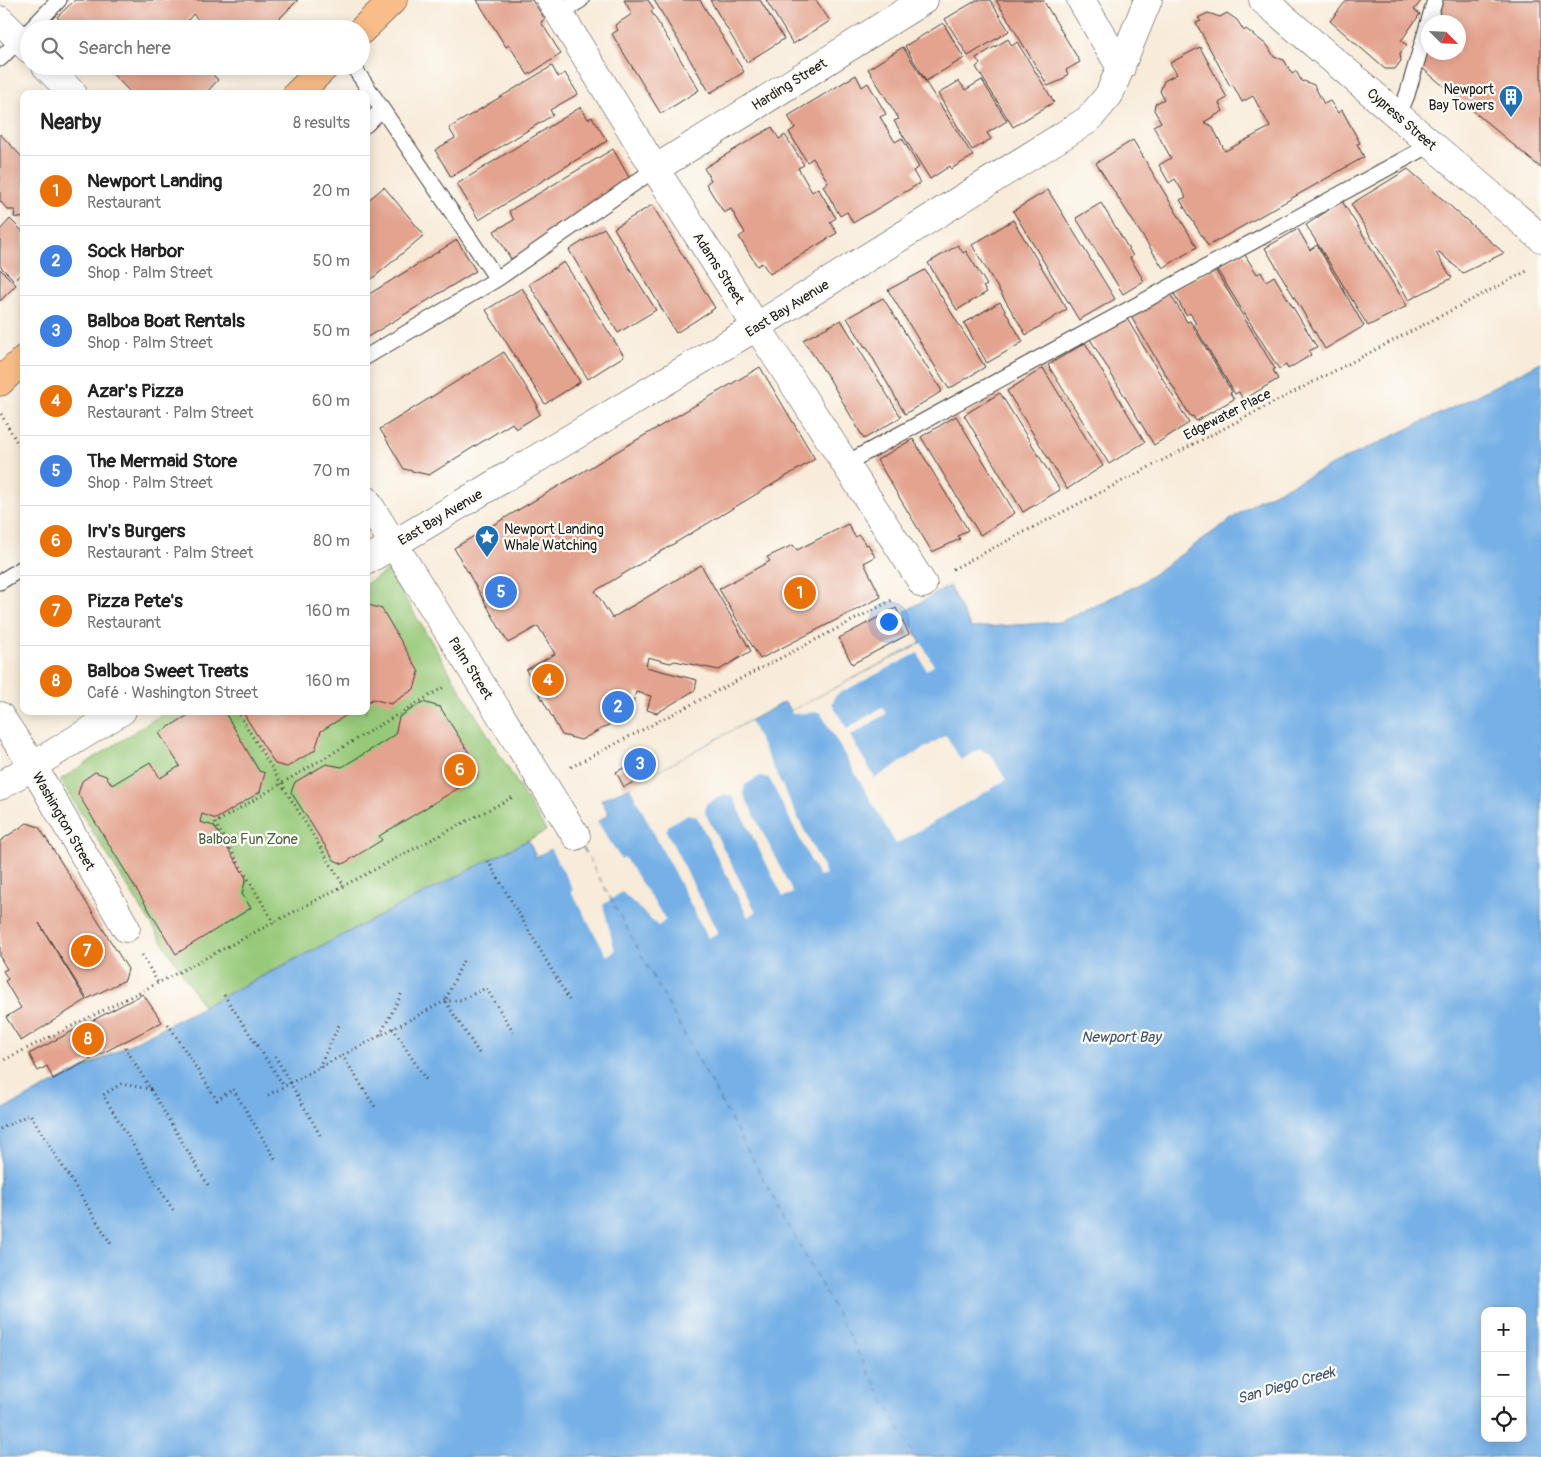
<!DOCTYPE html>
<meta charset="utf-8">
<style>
:root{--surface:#fff;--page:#f6f6f6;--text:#222;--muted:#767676;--line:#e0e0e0;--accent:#1f6fb2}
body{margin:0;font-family:Pangolin,sans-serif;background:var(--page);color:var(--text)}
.controls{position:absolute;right:15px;bottom:15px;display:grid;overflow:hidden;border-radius:10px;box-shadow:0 2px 12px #0003}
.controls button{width:45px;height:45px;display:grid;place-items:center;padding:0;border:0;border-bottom:1px solid var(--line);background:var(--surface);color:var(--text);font:25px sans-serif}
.compass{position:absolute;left:1421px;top:15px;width:45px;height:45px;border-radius:50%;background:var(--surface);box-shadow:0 2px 12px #0003;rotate:114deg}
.you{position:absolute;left:888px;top:621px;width:18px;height:18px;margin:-12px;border:4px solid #fff;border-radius:50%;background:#1a73e8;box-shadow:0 0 0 8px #1a73e833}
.badge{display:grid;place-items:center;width:32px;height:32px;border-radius:50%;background:var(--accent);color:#fff;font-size:16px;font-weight:700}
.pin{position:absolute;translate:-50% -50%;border:2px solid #fff;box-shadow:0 1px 5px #0006}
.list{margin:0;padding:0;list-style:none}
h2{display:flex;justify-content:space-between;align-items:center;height:65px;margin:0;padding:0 20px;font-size:21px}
h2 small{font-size:16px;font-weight:400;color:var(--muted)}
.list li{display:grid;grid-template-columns:32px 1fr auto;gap:15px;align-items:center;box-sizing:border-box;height:70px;padding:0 20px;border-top:1px solid var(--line)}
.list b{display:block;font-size:19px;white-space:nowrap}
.list p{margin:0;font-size:16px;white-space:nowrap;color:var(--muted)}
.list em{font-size:16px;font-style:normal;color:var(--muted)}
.icon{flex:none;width:28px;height:28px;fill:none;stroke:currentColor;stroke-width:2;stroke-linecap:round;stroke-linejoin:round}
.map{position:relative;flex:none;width:1541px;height:1457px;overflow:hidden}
.search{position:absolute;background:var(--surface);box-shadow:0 2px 12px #0003;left:20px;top:20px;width:350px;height:55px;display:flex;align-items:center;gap:12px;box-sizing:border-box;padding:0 18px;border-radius:28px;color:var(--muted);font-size:19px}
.panel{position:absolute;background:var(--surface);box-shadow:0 2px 12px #0003;left:20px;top:90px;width:350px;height:625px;border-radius:10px}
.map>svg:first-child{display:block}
</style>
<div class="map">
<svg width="1541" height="1457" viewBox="0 0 1541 1457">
<rect width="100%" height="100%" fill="#fdfcf7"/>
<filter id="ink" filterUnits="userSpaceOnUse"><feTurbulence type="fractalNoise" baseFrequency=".02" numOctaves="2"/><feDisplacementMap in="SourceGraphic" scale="10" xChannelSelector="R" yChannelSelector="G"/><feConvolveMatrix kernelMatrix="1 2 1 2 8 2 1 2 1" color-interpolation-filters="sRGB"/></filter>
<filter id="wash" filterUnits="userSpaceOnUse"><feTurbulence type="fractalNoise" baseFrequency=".0096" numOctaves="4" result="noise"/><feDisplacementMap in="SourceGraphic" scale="20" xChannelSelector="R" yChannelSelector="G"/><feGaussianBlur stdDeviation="1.12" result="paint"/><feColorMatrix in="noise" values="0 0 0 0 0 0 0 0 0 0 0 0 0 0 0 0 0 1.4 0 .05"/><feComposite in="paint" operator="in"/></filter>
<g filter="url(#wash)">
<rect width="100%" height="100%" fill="#f8ebd9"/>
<path fill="#97c979" stroke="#5a724a" d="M388 570 546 831 203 1006 60 780 167 711H366V584Z"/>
<path fill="#76b0e6" stroke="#496681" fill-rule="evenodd" d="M1541 362V1457H0V1111L528 840 536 857 576 836 609 814 601 800 630 787 784 702 791 711 921 643 904 612 949 586 971 628 1060 622 1138 585 1257 501 1458 405ZM1485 1311H1522V1438H1485Z"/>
<path fill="#f8ebd9" d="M922 643 934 666 926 670 918 653 836 695 832 704 847 729 882 707 886 714 850 736 875 778 946 735 961 760 980 749 991 755 1006 780 896 844 820 712 792 714 791 711Z
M750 721 826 874 819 877 769 778 760 776 745 785 743 793 793 893 783 897 733 797 725 794 706 804 705 813 756 912 748 917 697 817 688 814 669 825 666 831 718 933 708 938 630 787Z
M597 821 621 859 624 857 666 920 658 926 622 892 603 905 615 951 607 956 571 891 573 889 550 848 576 836Z"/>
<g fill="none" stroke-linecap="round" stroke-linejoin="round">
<path stroke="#40576d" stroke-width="1" stroke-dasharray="6 5" stroke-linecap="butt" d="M583 848 915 1457"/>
</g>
<g id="blocks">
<path fill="#e3a38e" d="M75 0H298L272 26 273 29H207L193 14 185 24 188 29H69L57 17Z
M477 0H532L545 19 541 22 561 54 528 75 509 45 506 47Z
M624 0H648L654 9 651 11 699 90 661 114 612 34 618 30 615 25 632 14Z
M654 0H700L744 72 710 93Z
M710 0H760L784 39 747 62Z
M766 0H816L830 21 793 44Z
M977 0H990L1009 31 968 56 945 19Z
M996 0H1043L1080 62 1066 70 1068 74 1062 80 1048 86Z
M1347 0H1422L1414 10 1420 14 1401 41 1407 45 1400 53 1401 61 1395 69H1385L1330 21Z
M1443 0H1541V168L1422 68 1428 48V52H1458V22H1436Z
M1208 13 1220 17 1227 13 1237 20 1244 31 1246 29 1268 46 1274 57 1284 60 1292 74 1296 71 1302 82 1304 81 1314 85 1324 104 1330 101 1338 113 1342 110 1360 143 1357 144 1364 157 1208 246 1180 200 1186 197 1175 179 1169 183 1159 165 1171 158 1153 126 1161 122 1154 110 1155 104 1164 99 1160 91 1164 81 1177 74 1170 63 1200 47 1227 98 1219 103 1223 111 1204 122 1212 126 1225 151 1270 127 1253 96 1242 102 1233 85 1230 86 1196 23 1201 21 1198 18Z
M943 23 964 58 926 81 905 46Z
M1008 39 1012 46 1017 42 1054 102 1013 127 976 67 980 64 976 58Z
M903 47 973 156 951 169 950 166 930 179 894 121 899 119 868 69Z
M105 66H205L218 80 205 94H132Z
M552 66 558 77 565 73 578 94 550 110 553 115 451 177 435 150 455 138 449 128Z
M856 75 862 87 868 83 886 114 880 117 895 142 902 138 919 167 913 171 920 183 853 223 847 212 840 216 823 186 828 182 813 158 807 162 789 132 795 128 788 116Z
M982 80 1007 121 987 133 991 139 972 150 938 94 959 81 965 90Z
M581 107 588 119 592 117 607 141 479 220 457 184Z
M772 127 779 139 785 135 804 165 798 168 812 192 818 188 836 218 830 222 837 233 770 274 762 263 757 266 739 237 745 233 731 209 724 213 706 184 711 180 704 168Z
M0 134 24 159V218L14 217 15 210H8L0 201Z
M1133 140 1197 247 1163 268 1096 163Z
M613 149 631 181 613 197 511 259 494 231 514 220 509 211Z
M1408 169 1504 253 1463 273 1439 252 1436 253 1452 278 1409 300 1351 204Z
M384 187 424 235 366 284V202Z
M1048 190 1115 299 1079 320 1013 211Z
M1342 201 1407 306 1368 326 1306 225Z
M1101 203 1133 256 1130 258 1144 281 1123 294 1076 218Z
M652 205 715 308 676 333 614 228Z
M10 219 24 233V271L14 280 0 266V230Z
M1013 220 1067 309 1026 335 972 245Z
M604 228 656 310 618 333 569 250Z
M1298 229 1310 250 1317 245 1364 326 1325 349 1265 248Z
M457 240 476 271 366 338V296Z
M958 245 963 253 966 251 987 285 983 287 987 292 957 310 928 263Z
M1243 252 1257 274 1261 272 1266 281 1274 276 1317 347 1309 351 1311 355 1288 369 1286 365 1279 369 1216 268Z
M564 262 624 356 588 379 529 284Z
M1214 268 1275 369 1273 370 1278 379 1243 400 1239 392 1235 394 1194 325 1196 324 1190 313 1186 315 1172 290Z
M0 269 16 285 0 301Z
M925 270 985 367 949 389 888 290Z
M522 288 580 382 545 404 486 310Z
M1169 292 1187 322 1190 321 1232 392 1230 393 1234 399 1196 421 1193 416 1191 417 1130 315Z
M883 298 942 391 905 414 866 346 865 347 847 318Z
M1000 302 1023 342 987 363 964 323Z
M1126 317 1189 423 1154 445 1090 339Z
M841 320 901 417 864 439 829 378 803 340Z
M1085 343 1145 442 1109 464 1048 365Z
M504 352 538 406 536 407 540 414 516 429 512 423 429 475 404 469 380 429Z
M760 367 815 459 595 591 612 618 701 565 751 651 719 670 675 661 670 663 648 657 646 667 697 680 695 690 657 713 647 710 651 696 636 692 630 713 581 740 562 735 526 670 555 654 538 626 508 643 454 548Z
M1043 368 1103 466 1067 489 1007 391Z
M1000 393 1060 490 1023 512 964 415Z
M956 416 1015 513 980 535 921 437Z
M913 439 968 530 958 536 960 539 932 552 877 460Z
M848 524 855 537 859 535 866 545 868 544 875 557 864 563 881 597 760 659 719 589 770 561 767 557 793 545 797 550Z
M369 605 382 609 419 672 414 689 391 704 373 699 366 703V607Z
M896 608 909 634 852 664 839 638Z
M423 702 440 707 478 767 477 777 379 836 382 840 343 864 334 860 291 792 295 782 326 764 342 767 395 735 399 717Z
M195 711H224L259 771 265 773 260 792 216 819 202 814 200 822 214 826 246 878 242 894 251 908 176 954 78 794 82 781 95 772 106 776 112 785 150 762 160 778 180 766 159 733Z
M242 711H353L321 731 315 750 287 767 275 764Z
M646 757 654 772 624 787 616 772Z
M27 823 39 827 128 969 125 980 87 999 39 923 86 1000 21 1041 6 1017 21 1008 5 981 8 979 3 971 7 969 0 957V841Z
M143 994 162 1022 53 1079 47 1066 38 1071 29 1054Z"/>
</g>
</g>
<g filter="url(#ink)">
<use href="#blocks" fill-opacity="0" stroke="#3d3b38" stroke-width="1"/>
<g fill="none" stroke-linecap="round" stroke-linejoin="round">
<defs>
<path id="lane" d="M558 14 581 0
M31 29 59 0
M0 59 24 35
M353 66 497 279
M1399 115 1407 95 1435 0
M366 125 382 109
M366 357 497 279 655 169
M845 464 1432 144
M0 582 24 567"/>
<path id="street" d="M551 0 655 169 923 584
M1081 0 1121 68
M1263 0 1541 238
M0 20 29 49
M46 66 73 94
M655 169 924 0
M366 500 576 836
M366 561 756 327 1088 120 1109 95 1148 0
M0 716 33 766 126 928
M0 786 122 711"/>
<path id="primary" d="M361 31 393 0
M297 94 326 66
M0 382 24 359"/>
</defs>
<use href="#lane" stroke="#3d3b38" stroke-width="17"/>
<use href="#street" stroke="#3d3b38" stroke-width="29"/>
<use href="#primary" stroke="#3d3b38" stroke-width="29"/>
<path stroke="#3d3b38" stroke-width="3" stroke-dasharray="1 4" stroke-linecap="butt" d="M1 414 24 455
M953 569 1529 270
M237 711 344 886
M571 767 894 599
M488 861 571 1003
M274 923 215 823 444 687
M142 955 158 983
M463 961 445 1001 479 1053
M224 995 284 1086
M168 1024 217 1100 233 1089 276 1160
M393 1028 426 1080
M380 1035 403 991
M125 1047 210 1188
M342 1055 375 1107
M275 1056 320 1135
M0 1062 158 983 513 797
M319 1067 340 1023
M151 1089 121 1084 103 1095 174 1212
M268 1095 445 1001 461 1000 486 988 514 1033
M0 1129 30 1114 111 1244"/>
<use href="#lane" stroke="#fff" stroke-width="15"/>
<use href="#street" stroke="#fff" stroke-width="28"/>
<use href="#primary" stroke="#f9bd89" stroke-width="28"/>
</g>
</g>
<defs>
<symbol id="building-pin" viewBox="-11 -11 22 30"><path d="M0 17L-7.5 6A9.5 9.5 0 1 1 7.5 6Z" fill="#1f6fb2" stroke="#fdfcf7"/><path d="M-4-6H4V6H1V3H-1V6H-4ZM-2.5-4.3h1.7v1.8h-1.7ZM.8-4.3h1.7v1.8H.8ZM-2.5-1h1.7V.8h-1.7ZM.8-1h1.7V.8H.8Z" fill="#fff"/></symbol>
<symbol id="sight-pin" viewBox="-11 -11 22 30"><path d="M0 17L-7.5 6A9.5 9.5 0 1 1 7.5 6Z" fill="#1f6fb2" stroke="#fdfcf7"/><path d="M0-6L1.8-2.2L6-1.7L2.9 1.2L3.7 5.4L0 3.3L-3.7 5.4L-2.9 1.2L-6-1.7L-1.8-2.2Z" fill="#fff"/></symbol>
</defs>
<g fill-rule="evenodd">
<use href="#building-pin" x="1497" y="83" width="28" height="38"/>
<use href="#sight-pin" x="473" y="523" width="28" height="38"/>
</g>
<g text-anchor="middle" stroke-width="4.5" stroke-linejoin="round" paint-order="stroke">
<g font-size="14" fill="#1c1c1c" stroke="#fdfcf7">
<text transform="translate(789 84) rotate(-32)" y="5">Harding Street</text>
<text transform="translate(1402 119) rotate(41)" y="5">Cypress Street</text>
<text transform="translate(719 268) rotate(57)" y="5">Adams Street</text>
<text transform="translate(787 308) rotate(-32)" y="5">East Bay Avenue</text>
<text transform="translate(1227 414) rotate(-27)" y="5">Edgewater Place</text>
<text transform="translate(440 517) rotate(-31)" y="5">East Bay Avenue</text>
<text transform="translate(471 668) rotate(58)" y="5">Palm Street</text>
<text transform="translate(64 821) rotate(60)" y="5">Washington Street</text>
</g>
<g font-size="14" fill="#1c1c1c" stroke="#fdfcf7" text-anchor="end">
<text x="1494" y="94">Newport<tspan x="1494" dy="16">Bay Towers</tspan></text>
<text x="504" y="534" text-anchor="start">Newport Landing<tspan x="504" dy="16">Whale Watching</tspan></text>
</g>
<g font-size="14" fill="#4d6141" stroke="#fdfcf7">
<text x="248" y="844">Balboa Fun Zone</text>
</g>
<g font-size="15" font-style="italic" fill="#40576d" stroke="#fdfcf7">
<text x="1121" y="1042">Newport Bay</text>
<text transform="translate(1286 1385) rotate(-16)" y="5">San Diego Creek</text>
</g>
</g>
</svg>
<div class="controls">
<button>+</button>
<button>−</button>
<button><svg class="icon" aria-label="locate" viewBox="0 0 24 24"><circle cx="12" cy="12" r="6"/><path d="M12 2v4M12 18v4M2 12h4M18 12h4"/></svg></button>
</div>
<svg class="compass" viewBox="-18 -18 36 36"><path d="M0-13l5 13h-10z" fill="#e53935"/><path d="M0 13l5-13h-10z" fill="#767676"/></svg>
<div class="you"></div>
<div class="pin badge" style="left:800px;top:593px;background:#e8710a">1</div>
<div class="pin badge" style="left:618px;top:707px;background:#3f7fe0">2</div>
<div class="pin badge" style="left:640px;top:764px;background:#3f7fe0">3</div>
<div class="pin badge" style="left:548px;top:680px;background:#e8710a">4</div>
<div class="pin badge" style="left:501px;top:592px;background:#3f7fe0">5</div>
<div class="pin badge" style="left:460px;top:770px;background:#e8710a">6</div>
<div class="pin badge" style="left:87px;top:951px;background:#e8710a">7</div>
<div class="pin badge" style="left:88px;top:1039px;background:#e8710a">8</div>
<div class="search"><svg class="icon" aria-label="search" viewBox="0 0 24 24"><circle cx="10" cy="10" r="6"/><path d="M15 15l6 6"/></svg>Search here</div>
<section class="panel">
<h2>Nearby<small>8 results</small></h2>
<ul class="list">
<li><span class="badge" style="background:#e8710a">1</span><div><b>Newport Landing</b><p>Restaurant</p></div><em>20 m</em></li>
<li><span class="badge" style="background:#3f7fe0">2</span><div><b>Sock Harbor</b><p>Shop · Palm Street</p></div><em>50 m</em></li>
<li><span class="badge" style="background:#3f7fe0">3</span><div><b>Balboa Boat Rentals</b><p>Shop · Palm Street</p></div><em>50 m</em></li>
<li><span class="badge" style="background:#e8710a">4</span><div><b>Azar's Pizza</b><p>Restaurant · Palm Street</p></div><em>60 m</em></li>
<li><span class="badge" style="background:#3f7fe0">5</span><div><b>The Mermaid Store</b><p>Shop · Palm Street</p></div><em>70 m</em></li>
<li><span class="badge" style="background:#e8710a">6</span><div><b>Irv's Burgers</b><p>Restaurant · Palm Street</p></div><em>80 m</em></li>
<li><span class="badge" style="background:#e8710a">7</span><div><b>Pizza Pete's</b><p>Restaurant</p></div><em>160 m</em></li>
<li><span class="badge" style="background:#e8710a">8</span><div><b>Balboa Sweet Treats</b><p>Café · Washington Street</p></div><em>160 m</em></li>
</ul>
</section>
</div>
